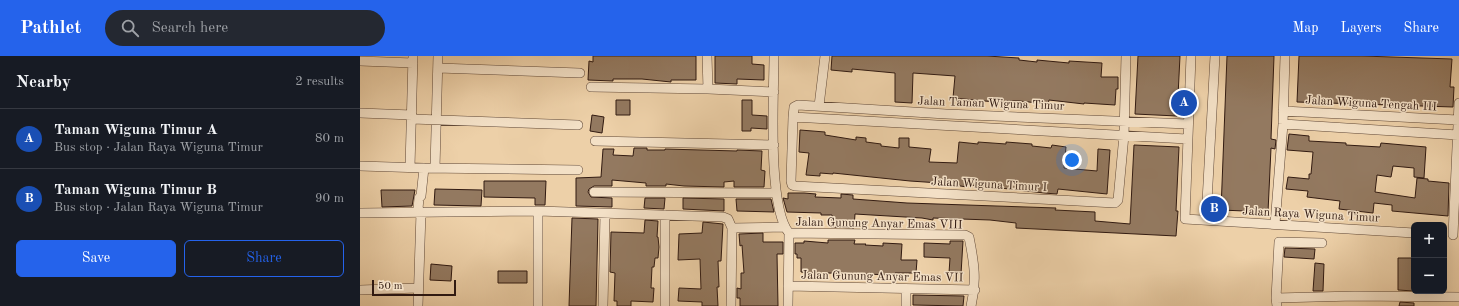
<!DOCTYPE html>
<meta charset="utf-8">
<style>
:root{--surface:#171b24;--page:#242831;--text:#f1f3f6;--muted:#9ea1a6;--line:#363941;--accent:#2563eb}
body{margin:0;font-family:"Old Standard TT",serif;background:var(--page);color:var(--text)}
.controls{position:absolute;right:12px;bottom:12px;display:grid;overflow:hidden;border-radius:6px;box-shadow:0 4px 16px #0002}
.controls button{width:36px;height:36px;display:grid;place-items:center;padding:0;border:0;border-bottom:1px solid var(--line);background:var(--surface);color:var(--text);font:20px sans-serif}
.scale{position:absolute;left:12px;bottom:10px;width:84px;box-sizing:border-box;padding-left:4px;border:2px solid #311a11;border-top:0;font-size:11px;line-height:14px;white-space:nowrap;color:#311a11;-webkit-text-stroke:3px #f3e0c6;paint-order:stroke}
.you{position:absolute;left:712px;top:104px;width:14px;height:14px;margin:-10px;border:3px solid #fff;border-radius:50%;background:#1a73e8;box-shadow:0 0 0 6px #1a73e833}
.badge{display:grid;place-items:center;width:26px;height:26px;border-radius:50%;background:var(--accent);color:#fff;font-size:13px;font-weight:700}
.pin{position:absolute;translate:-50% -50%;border:2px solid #fff;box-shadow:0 1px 4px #0006}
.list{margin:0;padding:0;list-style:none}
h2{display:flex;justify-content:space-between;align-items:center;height:52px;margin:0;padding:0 16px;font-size:17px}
h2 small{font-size:13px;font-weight:400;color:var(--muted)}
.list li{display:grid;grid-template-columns:26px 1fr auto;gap:12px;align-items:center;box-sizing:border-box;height:60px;padding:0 16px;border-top:1px solid var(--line)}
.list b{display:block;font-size:15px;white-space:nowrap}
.list p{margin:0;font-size:13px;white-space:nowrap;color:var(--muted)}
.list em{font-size:13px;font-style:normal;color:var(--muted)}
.actions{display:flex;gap:8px;padding:12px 16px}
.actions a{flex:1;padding:9px 0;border:1px solid var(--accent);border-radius:6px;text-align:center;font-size:14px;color:var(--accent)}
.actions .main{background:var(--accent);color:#fff}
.icon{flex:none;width:22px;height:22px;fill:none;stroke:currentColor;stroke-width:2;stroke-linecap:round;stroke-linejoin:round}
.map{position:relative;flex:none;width:1099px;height:250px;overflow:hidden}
header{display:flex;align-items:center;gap:24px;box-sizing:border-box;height:56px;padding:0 20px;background:var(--accent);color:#fff}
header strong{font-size:19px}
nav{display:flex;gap:22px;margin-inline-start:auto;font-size:14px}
.search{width:280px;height:36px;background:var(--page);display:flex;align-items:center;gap:10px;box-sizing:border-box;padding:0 14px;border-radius:22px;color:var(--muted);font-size:15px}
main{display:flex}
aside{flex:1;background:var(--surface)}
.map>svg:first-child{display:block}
</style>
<header>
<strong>Pathlet</strong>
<div class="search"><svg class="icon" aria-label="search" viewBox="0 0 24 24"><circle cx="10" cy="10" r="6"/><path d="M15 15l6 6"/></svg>Search here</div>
<nav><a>Map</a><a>Layers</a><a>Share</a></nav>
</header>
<main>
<aside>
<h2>Nearby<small>2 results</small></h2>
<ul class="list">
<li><span class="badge" style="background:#1a4fb4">A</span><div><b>Taman Wiguna Timur A</b><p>Bus stop · Jalan Raya Wiguna Timur</p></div><em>80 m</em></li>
<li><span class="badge" style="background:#1a4fb4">B</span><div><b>Taman Wiguna Timur B</b><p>Bus stop · Jalan Raya Wiguna Timur</p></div><em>90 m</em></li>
</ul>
<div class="actions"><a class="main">Save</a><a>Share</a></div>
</aside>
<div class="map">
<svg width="1099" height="250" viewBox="0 0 1099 250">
<rect width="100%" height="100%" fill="#edd0a8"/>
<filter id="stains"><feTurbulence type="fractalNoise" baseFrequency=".005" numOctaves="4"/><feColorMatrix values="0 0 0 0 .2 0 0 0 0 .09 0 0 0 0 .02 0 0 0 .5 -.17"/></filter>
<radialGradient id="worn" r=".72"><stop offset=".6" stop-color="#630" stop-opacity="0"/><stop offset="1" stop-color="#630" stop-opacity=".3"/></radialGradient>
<path fill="#937960" stroke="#311a11" d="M233 0H336V24H311V26L282 23H253V25L228 24 229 5 233 6Z
M355 0H392V8L404 9V24L377 23V28L355 27Z
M472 0H627L659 2V4L677 6V4L709 7V5L742 7 741 21H758V33H756L755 49 724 47V48L689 44 688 48 659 45H646V47L593 42 595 20 553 17 552 47 535 46V17L492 13V16L471 14Z
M778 0H820L817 60 775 58Z
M867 0H914L911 83 916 84 915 93 911 92 908 156 861 154Z
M939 0H1002L1092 3 1090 31H1094L1093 51 937 46Z
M256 44H270V59H256Z
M382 44H392V59L407 60V73L391 72V75H382Z
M232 59 244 61 242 77 230 75Z
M440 74 465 76V79L496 84V81L506 82V86L521 88V90L539 92V82H549V91L571 93 569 106 597 107 599 86 618 88V86L646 88V86L672 88V90L691 92 692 89 706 91 704 112 737 115 738 93 750 94 747 138 698 133 697 138 684 137 623 130 607 129V131L594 129 595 128 550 125 473 117V118L460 117V120L446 119 449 97 439 96Z
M929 78 949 80V85L986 87V89L1020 91 1021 87 1066 91 1064 122 1054 121V112L1033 110 1031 121 1017 119 1015 136 1055 142 1057 122 1068 123V125L1089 127 1088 160 1032 155V149L1014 147 1013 157 979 153 980 145 947 141 948 135 926 133 928 121 949 123V118H951L953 96 927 94Z
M774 89 819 91 816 155H818L816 180 656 172V167L630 164 573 162V164L562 162 495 158 494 172 471 171 472 159H461V157L427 156 423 142 428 143V137H444L456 138 455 141 481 142V138L493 139V143L547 147 696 152 695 154 735 156V165L770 168Z
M274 92H287V94H305V93L377 95V94L402 95 401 114 405 115 404 131H374V125L364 126V131L324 130 306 128V130H286V127L252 124V130H234L229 133 228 136 231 141 252 142V151L216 150V122L241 121 243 93H254L253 99 273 100Z
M124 125H186L185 149H175V142L124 141Z
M75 133 122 134 121 150 74 149Z
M21 134H55L52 150 22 151Z
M285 142H305L304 153 284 152Z
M323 142 364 143V155L323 153Z
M376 143H411L414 156 377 155Z
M212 162 238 163 236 250H209Z
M285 164 298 165 297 181H298L299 191 298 202H295L294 211H292L291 232H294L293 246 271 245V250H257V245H254L255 217 250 216 251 176 284 177Z
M343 166 363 168 361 205H358L359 231H357L358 250H342V246L318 245 319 232 341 233 340 203 318 204 319 178 342 177Z
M403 177V186H423V198H417L418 250H380V242H377V232L381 233V217H384L382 189 380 190 379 178Z
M468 184H495L494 188H506L505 189 523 190V187L542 188 541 204H557L556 217H535V219L468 217V222L455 221 456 217 441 216V202H437V198H435V187H444V185L468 187Z
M590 185H603L601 218 589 217 590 202 564 201V187L590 188Z
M925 192 955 193 954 203 924 201Z
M1038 202H1054V235L1038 234Z
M955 207 964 208 963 235H953Z
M71 208 92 210 91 225 70 224Z
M138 215H167V227H138Z
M553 239 604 240 603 250 553 249Z
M1040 246 1054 247V250H1039Z"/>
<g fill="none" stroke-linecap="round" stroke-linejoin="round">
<defs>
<path id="minor" d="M347 0 348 33
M414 0C414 38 407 150 429 177L428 250
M766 0 764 79 758 144 755 147 435 130 432 129 431 125 433 61 434 51 438 49 586 58 828 68
M831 0 825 163 1054 177
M0 5 53 7
M78 12 220 17
M231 31 348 33 414 36
M459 50 465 0
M923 55 1098 64
M0 57 52 59
M433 61 827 83
M52 63 218 69
M923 68 1098 79
M235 85 414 89
M0 110 64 112 218 114
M50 111 53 0
M75 112 78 0
M234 136 416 137
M0 157 178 155 363 161 368 163 372 172 424 171
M305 159V250
M846 164 855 0
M915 168 923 68 925 0
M429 177 605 179 609 181C614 206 617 225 611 250
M1093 179 1099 47
M428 230 615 234
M0 234 58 232
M916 242 919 186 962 187
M58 250 61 156 58 153 59 142 61 140 64 112
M178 250V155
M243 250 245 158
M371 250 372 172
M546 250V233
M917 250 916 242 995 240 1099 241"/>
</defs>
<use href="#minor" stroke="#604837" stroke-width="10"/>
<use href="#minor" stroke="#f3e0c6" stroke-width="9"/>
</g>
<g text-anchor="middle" stroke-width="3" stroke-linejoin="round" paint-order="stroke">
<g font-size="12" fill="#311a11" stroke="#f3e0c6">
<text transform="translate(631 47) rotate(2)" y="4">Jalan Taman Wiguna Timur</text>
<text transform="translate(1011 47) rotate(3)" y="4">Jalan Wiguna Tengah III</text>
<text transform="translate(629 128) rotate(3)" y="4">Jalan Wiguna Timur I</text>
<text transform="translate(951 158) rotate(3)" y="4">Jalan Raya Wiguna Timur</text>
<text transform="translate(519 167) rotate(1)" y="4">Jalan Gunung Anyar Emas VIII</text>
<text transform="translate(522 220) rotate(1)" y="4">Jalan Gunung Anyar Emas VII</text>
</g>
</g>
<rect width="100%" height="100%" filter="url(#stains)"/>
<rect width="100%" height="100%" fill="url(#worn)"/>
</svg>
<div class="controls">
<button>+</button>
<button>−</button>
</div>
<div class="scale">50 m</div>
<div class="you"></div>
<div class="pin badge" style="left:824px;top:47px;background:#1a4fb4">A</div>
<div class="pin badge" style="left:854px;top:153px;background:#1a4fb4">B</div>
</div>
</main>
